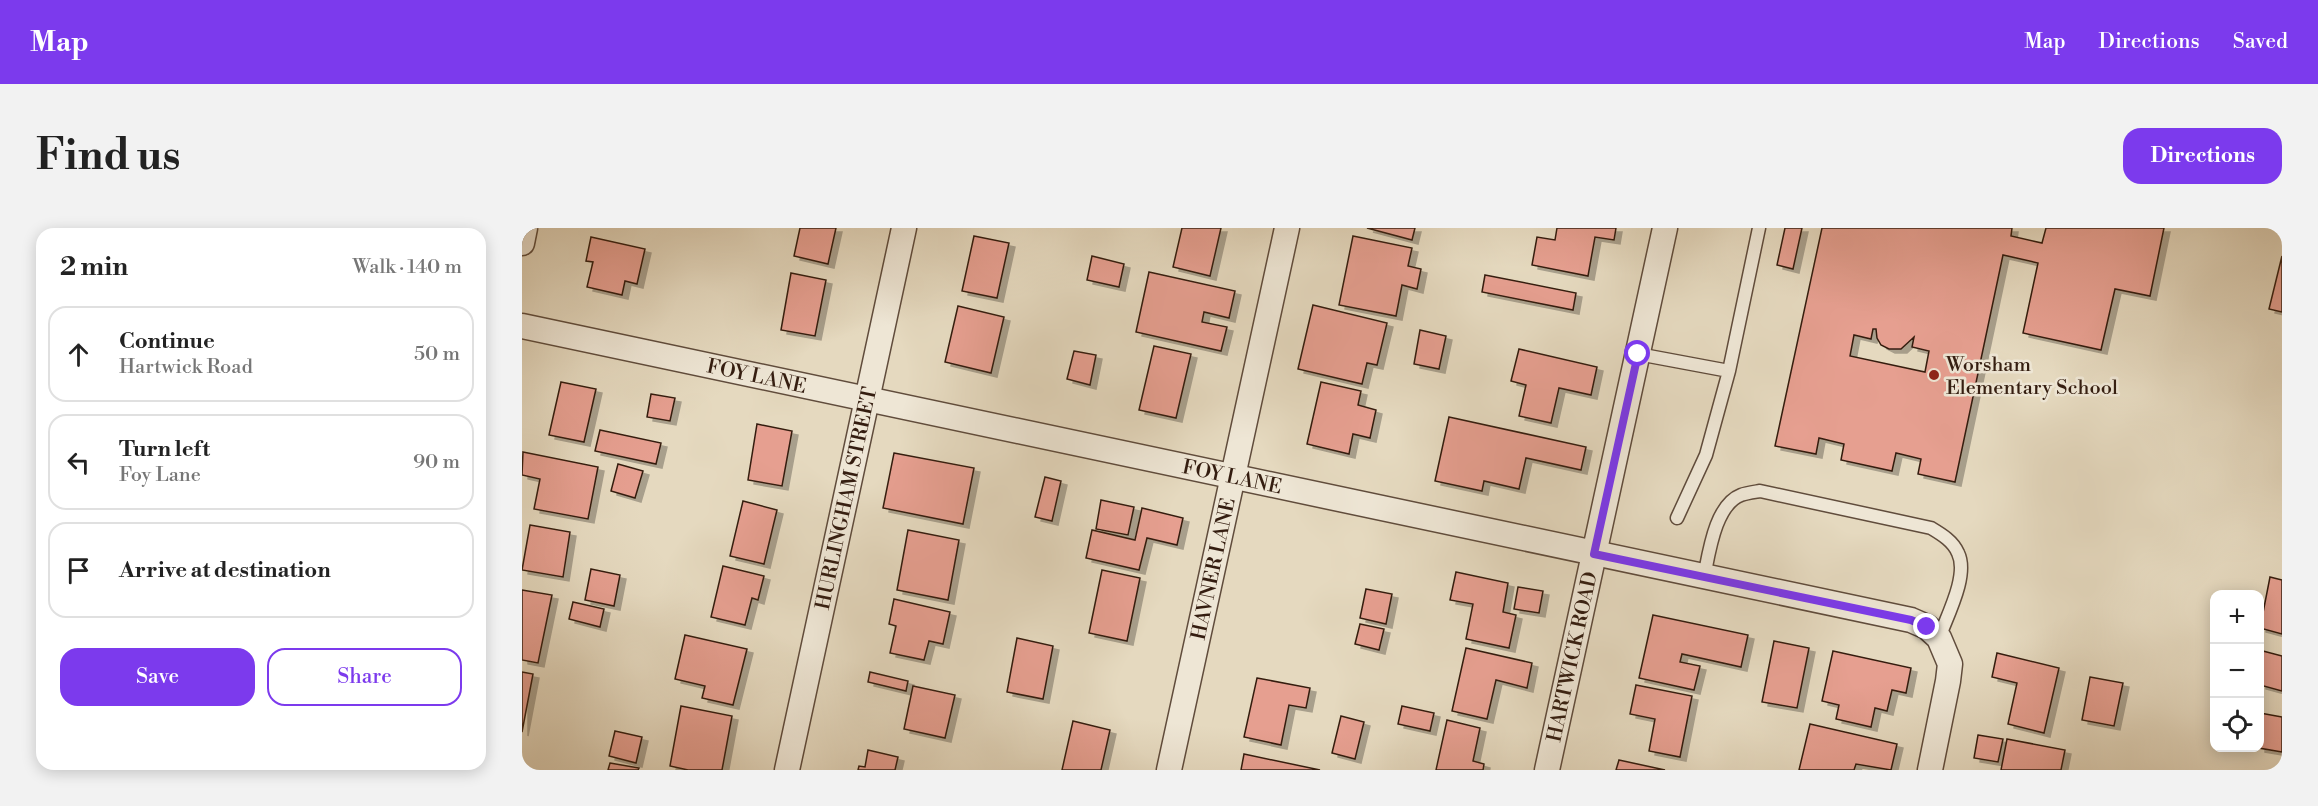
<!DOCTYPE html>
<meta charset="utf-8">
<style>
:root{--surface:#fff;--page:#f2f2f2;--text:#222;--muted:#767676;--line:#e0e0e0;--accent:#7c3aed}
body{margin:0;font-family:"Libre Bodoni",serif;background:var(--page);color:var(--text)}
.controls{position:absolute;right:18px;bottom:18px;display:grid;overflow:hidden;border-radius:12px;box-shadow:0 3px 15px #0003}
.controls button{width:54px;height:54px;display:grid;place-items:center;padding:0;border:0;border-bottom:2px solid var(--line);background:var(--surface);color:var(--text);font:30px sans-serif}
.stop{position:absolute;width:18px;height:18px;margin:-14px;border:4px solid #7c3aed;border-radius:50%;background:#fff}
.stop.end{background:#7c3aed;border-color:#fff;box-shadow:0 2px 6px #0008}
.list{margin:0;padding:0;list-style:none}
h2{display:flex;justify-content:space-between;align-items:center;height:78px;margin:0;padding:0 24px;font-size:26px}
h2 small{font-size:20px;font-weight:400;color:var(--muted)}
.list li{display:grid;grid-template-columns:39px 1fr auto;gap:18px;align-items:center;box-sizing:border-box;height:96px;margin:0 12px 12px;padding:0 12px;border:2px solid var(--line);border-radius:18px}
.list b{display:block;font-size:22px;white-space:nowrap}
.list p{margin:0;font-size:20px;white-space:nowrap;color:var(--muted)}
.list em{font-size:20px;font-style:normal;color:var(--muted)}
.actions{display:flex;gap:12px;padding:18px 24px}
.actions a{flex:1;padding:14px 0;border:2px solid var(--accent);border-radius:18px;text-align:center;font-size:21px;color:var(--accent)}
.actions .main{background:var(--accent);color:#fff}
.icon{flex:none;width:33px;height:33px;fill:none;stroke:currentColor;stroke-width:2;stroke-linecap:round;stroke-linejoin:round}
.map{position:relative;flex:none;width:1760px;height:542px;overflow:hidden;border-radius:18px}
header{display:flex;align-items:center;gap:36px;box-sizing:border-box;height:84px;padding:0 30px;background:var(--accent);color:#fff}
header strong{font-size:28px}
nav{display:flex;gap:33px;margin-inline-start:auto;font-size:21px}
.intro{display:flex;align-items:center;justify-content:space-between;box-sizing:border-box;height:144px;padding:0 36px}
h1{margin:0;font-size:42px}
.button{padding:15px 27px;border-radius:18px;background:var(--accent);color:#fff;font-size:21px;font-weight:700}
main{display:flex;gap:36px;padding:0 36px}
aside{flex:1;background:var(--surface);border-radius:18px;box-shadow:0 3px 15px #0003}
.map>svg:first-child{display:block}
</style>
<header>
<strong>Map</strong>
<nav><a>Map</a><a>Directions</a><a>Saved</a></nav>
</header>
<div class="intro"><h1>Find us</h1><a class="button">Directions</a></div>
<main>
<aside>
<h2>2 min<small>Walk · 140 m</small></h2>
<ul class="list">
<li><svg class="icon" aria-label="ahead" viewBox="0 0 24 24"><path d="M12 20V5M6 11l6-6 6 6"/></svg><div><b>Continue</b><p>Hartwick Road</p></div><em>50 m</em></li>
<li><svg class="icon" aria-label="left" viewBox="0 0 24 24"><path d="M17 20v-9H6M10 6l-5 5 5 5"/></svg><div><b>Turn left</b><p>Foy Lane</p></div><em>90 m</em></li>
<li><svg class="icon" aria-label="arrive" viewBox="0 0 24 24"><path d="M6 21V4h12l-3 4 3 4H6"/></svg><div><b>Arrive at destination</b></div></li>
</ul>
<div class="actions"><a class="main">Save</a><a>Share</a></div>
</aside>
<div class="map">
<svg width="1760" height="542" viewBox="0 0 1760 542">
<defs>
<filter id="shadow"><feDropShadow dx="6" dy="4" stdDeviation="0" flood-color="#0004"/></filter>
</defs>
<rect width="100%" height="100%" fill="#e5d9bf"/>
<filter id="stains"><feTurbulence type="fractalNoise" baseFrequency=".00333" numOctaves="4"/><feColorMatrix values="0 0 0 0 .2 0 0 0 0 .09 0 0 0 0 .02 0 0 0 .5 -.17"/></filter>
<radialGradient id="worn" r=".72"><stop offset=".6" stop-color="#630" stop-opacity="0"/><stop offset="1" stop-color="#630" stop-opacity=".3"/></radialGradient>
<path fill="#e69f90" stroke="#341d10" stroke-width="1.5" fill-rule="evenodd" filter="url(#shadow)" d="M278 0H314L306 36 272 28Z
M660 0H699L688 48 651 39Z
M845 0H893L890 12Z
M1035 0H1094L1092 12 1073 9 1066 48 1010 37 1015 9 1033 12Z
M1263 0H1280L1271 41 1255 37Z
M1300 0H1490L1489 8 1520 15 1524 0H1642L1628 68 1593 61 1579 122 1501 105 1516 35 1481 27 1433 254 1396 246 1399 231 1374 225 1370 243 1319 232 1322 216 1297 210 1294 226 1253 218ZM1351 101H1354L1355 110 1359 117 1367 121H1379L1392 109 1390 119 1407 123 1403 144 1328 128 1332 107 1349 111Z
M452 8 487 15 475 70 440 63Z
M831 8 890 20 886 38 899 41 895 61 880 57 874 88 817 77Z
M69 9 123 21 115 56 103 53 100 67 65 59 71 34 64 33Z
M570 28 602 36 597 59 565 52Z
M1760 28V84L1747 81Z
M627 44 713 63 707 90 682 84 680 94 705 99 699 123 614 104Z
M269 45 304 52 293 108 259 102Z
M963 47 1054 65 1051 82 960 64Z
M791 77 865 95 855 137 845 135 840 156 776 141Z
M436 78 482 89 469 145 423 134Z
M898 102 924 108 917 141 892 136Z
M632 118 669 126 654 190 617 182Z
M997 121 1075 139 1069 167 1037 160 1029 195 997 188 1004 157 989 153Z
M552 123 574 127 568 157 545 151Z
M39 154 74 161 62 214 27 207Z
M799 154 839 163 836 177 854 182 848 210 831 206 827 226 785 216Z
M129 166 153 170 148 193 125 189Z
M927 189 1064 219 1059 242 1004 230 997 261 962 253 960 263 913 253Z
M235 196 270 203 260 258 226 252Z
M78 202 139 215 134 236 73 223Z
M1 224 76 239 66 291 12 281 18 251 0 247Z
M372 225 452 240 441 296 361 280Z
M96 236 121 243 113 270 89 263Z
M523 249 539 253 530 293 513 289Z
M579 272 612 279 606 307 574 301Z
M221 273 255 282 242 336 208 328Z
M620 280 661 290 655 317 625 310 617 342 564 330 570 302 613 312Z
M8 297 48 304 41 349 0 342Z
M386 302 437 312 426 372 375 362Z
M201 338 242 348 236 372 230 370 223 397 189 389Z
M69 341 98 347 92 378 63 372Z
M580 342 618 350 605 413 567 405Z
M934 344 986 355 981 384 994 387 987 420 944 411 951 376 928 372Z
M1748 349 1760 352V406L1738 400Z
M996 359 1021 363 1017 385 992 381Z
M844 361 870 366 864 396 838 390Z
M0 362 30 367 16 435 0 432Z
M372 371 428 384 421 416 407 413 402 432 368 425 374 398 367 396Z
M51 374 82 381 78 399 47 391Z
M1131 387 1226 407 1219 439 1160 426 1158 434 1178 438 1172 462 1117 450Z
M838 396 862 401 857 422 833 416Z
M163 407 225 421 211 477 180 470 183 458 153 451Z
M495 410 531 418 521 471 485 464Z
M1252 413 1287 420 1275 480 1240 474Z
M944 420 1010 435 1005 460 974 452 965 491 930 483Z
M1311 423 1389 440 1384 465 1370 462 1365 483 1353 480 1349 499 1314 491 1317 477 1300 473Z
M1741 423 1760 428V463L1738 457V439Z
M1475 425 1537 440 1522 505 1486 496 1495 455 1470 449Z
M0 444 11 446 0 504Z
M348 444 386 453 384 463 346 454Z
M1568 449 1601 455 1592 498 1560 492Z
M735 450 788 460 784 480 767 477 759 517 722 509Z
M1114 457 1170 468 1158 529 1127 523 1133 491 1108 486Z
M391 458 433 467 423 510 382 501Z
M159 478 210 488 200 542H166L148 538Z
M880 478 912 485 908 503 876 496Z
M1738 485 1760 489V524L1737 520Z
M819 488 842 494 833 531 810 525Z
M925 492 958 500 951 533 962 536 961 542H914Z
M551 493 588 502 579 542H540Z
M1288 496 1375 516 1369 542 1334 536 1332 542H1277Z
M93 503 120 509 114 535 87 528Z
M1456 507 1481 511 1476 534 1452 530Z
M1485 511 1543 522 1539 542H1479Z
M346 522 376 529 373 542H336L337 538 343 539Z
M722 526 798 542H719Z
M1097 532 1143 542H1094Z
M88 535 117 540 116 542H86Z"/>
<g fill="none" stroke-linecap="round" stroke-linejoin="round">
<defs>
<path id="lane" d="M1116 126 1207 143
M1155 290 1184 227 1207 143 1237 0
M1182 349C1187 325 1193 277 1219 267 1224 265 1232 264 1238 263L1409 300C1419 306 1431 313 1436 325 1447 347 1425 388 1417 410"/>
<g id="street">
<path d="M0 15 3 0"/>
<path id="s1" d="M0 98 1389 392 1405 399 1417 410 1428 436 1426 453 1408 542"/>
<path id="s2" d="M265 542 382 0"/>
<path id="s3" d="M647 542 765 0"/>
<path id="s4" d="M1025 542 1143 0"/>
</g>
</defs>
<use href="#lane" stroke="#604c3c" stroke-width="15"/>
<use href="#street" stroke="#604c3c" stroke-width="27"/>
<use href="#lane" stroke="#eee6d5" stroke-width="12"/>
<use href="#street" stroke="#eee6d5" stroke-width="24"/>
</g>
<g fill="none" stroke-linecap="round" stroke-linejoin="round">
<path stroke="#7c3aed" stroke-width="8" d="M1116 126 1072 326 1389 392 1405 399"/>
</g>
<circle fill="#8f2418" stroke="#eee6d5" stroke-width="2" cx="1412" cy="147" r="6"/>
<g text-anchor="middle" stroke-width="5" stroke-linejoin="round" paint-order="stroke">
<g font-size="20" fill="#341d10" stroke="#eee6d5" text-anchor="start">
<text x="1424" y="143">Worsham<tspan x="1424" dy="23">Elementary School</tspan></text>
</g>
<g font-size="20" fill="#341d10" stroke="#eee6d5">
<text dy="7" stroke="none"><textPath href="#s1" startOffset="240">FOY LANE</textPath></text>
<text dy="7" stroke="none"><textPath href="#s1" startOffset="726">FOY LANE</textPath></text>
<text dy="7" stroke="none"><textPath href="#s2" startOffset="278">HURLINGHAM STREET</textPath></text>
<text dy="7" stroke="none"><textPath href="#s3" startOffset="206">HAVNER LANE</textPath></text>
<text dy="7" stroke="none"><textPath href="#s4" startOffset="116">HARTWICK ROAD</textPath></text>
</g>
</g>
<rect width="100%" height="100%" filter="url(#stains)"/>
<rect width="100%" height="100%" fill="url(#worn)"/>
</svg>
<div class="controls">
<button>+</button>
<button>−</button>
<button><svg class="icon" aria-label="locate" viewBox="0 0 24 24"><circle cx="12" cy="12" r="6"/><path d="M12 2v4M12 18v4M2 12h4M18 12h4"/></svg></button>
</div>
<div class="stop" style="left:1116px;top:126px"></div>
<div class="stop end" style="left:1405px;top:399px"></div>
</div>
</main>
